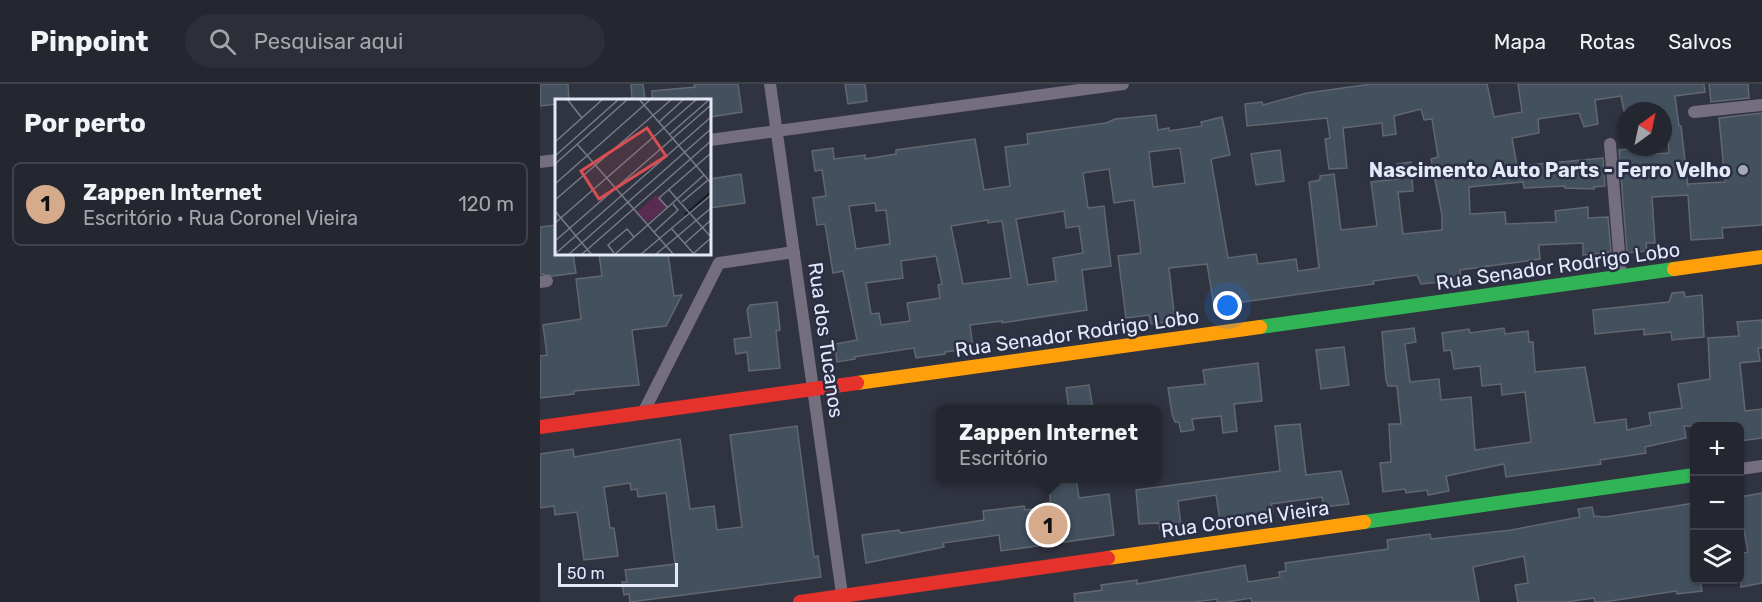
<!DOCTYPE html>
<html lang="pt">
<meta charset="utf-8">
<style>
:root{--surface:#242630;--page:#2c2e38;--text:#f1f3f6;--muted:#a3a5ab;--line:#41434c;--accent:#d6ab8b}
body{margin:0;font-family:Rubik,sans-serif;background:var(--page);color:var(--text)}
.controls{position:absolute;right:18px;bottom:18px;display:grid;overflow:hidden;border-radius:9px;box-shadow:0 2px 4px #0004}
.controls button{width:54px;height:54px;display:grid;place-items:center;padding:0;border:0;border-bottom:2px solid var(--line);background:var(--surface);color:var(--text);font:30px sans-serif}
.compass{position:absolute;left:1078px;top:18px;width:54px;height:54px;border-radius:50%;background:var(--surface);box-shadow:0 2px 4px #0004;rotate:33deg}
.scale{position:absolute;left:18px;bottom:15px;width:120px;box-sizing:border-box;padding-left:6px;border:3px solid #e4e8f7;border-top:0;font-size:16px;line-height:21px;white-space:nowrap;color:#e4e8f7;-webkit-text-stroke:4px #2a2f46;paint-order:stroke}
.you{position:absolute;left:688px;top:222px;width:21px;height:21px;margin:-15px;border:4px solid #fff;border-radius:50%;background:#1a73e8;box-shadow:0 0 0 9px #1a73e833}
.badge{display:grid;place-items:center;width:39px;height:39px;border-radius:50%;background:var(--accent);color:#111;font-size:20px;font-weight:700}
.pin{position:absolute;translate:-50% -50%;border:3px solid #fff;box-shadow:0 2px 6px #0006}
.popup{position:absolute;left:396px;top:321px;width:225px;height:78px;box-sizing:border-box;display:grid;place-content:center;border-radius:9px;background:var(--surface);filter:drop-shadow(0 2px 4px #0005);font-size:20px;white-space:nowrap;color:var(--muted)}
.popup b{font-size:22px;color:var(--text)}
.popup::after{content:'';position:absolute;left:50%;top:100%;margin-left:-12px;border:12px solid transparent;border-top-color:var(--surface)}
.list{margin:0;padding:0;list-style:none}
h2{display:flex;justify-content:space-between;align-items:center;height:78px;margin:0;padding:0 24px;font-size:26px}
h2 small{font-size:20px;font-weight:400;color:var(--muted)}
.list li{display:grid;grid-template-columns:39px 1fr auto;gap:18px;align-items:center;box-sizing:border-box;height:84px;margin:0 12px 12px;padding:0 12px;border:2px solid var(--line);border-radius:9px}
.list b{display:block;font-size:22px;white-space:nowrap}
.list p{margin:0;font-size:20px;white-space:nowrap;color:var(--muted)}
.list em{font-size:20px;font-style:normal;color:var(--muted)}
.icon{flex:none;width:33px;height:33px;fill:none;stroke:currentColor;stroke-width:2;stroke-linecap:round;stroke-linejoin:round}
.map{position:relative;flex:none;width:1222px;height:518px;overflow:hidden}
header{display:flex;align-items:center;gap:36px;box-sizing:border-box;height:84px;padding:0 30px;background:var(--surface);border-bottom:2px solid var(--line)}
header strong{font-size:28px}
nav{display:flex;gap:33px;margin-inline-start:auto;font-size:21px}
.search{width:420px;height:54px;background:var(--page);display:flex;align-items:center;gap:15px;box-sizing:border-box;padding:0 21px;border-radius:33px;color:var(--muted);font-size:22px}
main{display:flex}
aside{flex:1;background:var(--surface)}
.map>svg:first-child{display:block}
</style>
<header>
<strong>Pinpoint</strong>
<div class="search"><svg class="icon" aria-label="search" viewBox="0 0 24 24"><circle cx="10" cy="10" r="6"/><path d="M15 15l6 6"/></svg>Pesquisar aqui</div>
<nav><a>Mapa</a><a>Rotas</a><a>Salvos</a></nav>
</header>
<main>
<aside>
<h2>Por perto<small></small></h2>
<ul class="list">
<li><span class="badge">1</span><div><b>Zappen Internet</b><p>Escritório · Rua Coronel Vieira</p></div><em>120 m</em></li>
</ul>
</aside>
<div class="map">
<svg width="1222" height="518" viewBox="0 0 1222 518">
<rect width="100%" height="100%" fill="#303340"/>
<path fill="#43515f" stroke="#616771" stroke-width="1.5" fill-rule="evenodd" d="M0 0H28L29 16H16V20L0 22Z
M91 0H103L105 16H92Z
M154 0H198L202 28 170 33V16H112V7L155 3Z
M305 0H325L327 17 308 20Z
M831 0H947L954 33 982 28 978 0H1164L1165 8 1135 12 1139 42H1141L1148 103V100L1185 98 1179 34 1222 29V141L1182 144 1183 154 1151 156 1148 111 1112 113 1115 159H1106L1107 167 1087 169 1079 66 1097 64 1101 71 1129 69 1127 40H1123V27H1084L1081 12 1055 16 1058 40 1044 43 1039 29 998 35 999 49 972 54 977 82 1063 74 1065 102 1054 103V105L1025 104V102L984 104 983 98 929 103 930 130 965 128 966 140 1016 138 1015 127 1048 123V134L1068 133 1071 168 1043 171V159L999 161 1000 175 920 186 921 196 881 200 877 191 833 197 834 200 674 222 667 180 629 184 635 237 611 240 609 231 586 234 578 172 601 169 594 116 574 119 569 85 543 89 548 124 564 122 571 182 542 186 547 226 462 239V237L430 241 433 264 405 268V270L376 274 374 264 314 273 315 275 297 278 295 260 317 256 303 187 293 189 285 140 277 141 273 114 286 112 282 86 275 87 272 67 293 64 294 75 325 71V75L356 70V66L435 55 444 106 470 102 465 63 488 60 487 50 566 39 575 35 616 31 618 46 629 44V47L662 42 661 38 682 33 690 71 671 75 688 174 716 170 718 180 756 175 758 187 779 184 769 98 780 96V92L794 90 801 146 837 142 831 98 859 95 857 80 871 78 873 107 858 108 863 150 902 146V131L891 75 898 73 892 35 884 36 881 25 854 32 856 50 843 52 842 39 803 44 807 84 789 85 785 55 790 54 787 34 707 42 705 20 722 18 723 21 767 9ZM640 64 645 99 613 103 609 68ZM335 119 336 127 346 126 350 160 316 165 309 122ZM524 127 526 144 539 142 543 169 513 174 516 197 488 201 476 135ZM448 136V139L462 137 471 194 423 200 411 142ZM396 172 402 200 398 201 400 214 367 219 370 237 341 241 339 229 331 230 326 199 363 194 361 177Z
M1169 0H1208L1209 14 1171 18Z
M740 66 744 97 716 101 711 70Z
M201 90 205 119 170 124V95Z
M16 141V170H33L36 189 13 192 0 190V143Z
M59 170H128L134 212 142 211 126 242 92 246 99 301 34 307V310L0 314V272L7 271 3 241 41 235 36 195 62 192Z
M1144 208 1145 213 1162 211 1164 253 1132 256 1131 248 1104 251V245L1055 250 1053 226 1129 218 1132 209Z
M237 218 240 246 236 247 240 284 209 287 207 268 196 270 194 255 211 253 207 226 210 221Z
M1222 236V264H1218L1220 277 1200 279 1205 327 1222 325V354L1200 357V342H1144L1146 354 1105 363 1106 369 1060 376 1061 380 966 393 964 380 906 392 909 407 888 411 887 406 866 409 865 405 843 408 840 379 851 378 849 340H861L857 302H848L846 296 842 248 874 244 876 258 865 260 870 298 899 295 901 316 931 313 935 366 991 358 985 308 962 311 961 300 942 302 940 282 914 285 911 266 904 267 902 249 929 245 930 249 964 244 965 250 988 247 989 258H993L995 288 1045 283 1055 339 1086 335 1087 346 1111 341 1109 329 1142 324 1138 300 1170 295 1168 254 1199 252 1197 238Z
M804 263 809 301 781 305 776 266Z
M718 279 722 317 694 320 697 347 683 349 681 332 652 335 654 346 641 348 639 338H635L632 330 628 304 665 300 663 286Z
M549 301 553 326H529L526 304Z
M760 340 766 391 801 387 809 420 784 423 782 413 731 420 733 428 720 430 722 439 703 442 702 435 680 437 676 411 638 417 641 442 620 445 619 439 599 440 596 406 740 387 735 342Z
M257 342 274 473 278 472 281 493 90 518 89 510 84 511 82 498H87L85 486 135 480 126 409 98 413 97 405 91 406 90 399 64 403 70 444H74L78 472 44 476 37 428 15 431 14 422 0 424V370L33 365 34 373 140 355 150 425 174 422 177 446 202 443 190 351Z
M508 394H536L539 414 569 410 574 451 461 467 459 451 403 459 404 463 326 479 322 451 359 446 360 449 444 436 443 427 484 422 485 426 511 423Z
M1222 409V499L1201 503 1200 470 1208 468 1203 441 1200 442V413Z
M1155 419V495H1160L1162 507 1137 510 1136 507 1064 518H1055L1054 514 1026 518H978L975 501 988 499 984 472 933 483 939 518H712L711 514 687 518H677V515L654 518H535L534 510 562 506 561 501 597 496V500L705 481 708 498 740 493 739 488 746 487 745 479 848 465 847 456 890 450 891 455 971 446 1040 433 1038 425 1052 423 1054 432 1065 433Z"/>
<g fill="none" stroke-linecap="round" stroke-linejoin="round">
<path stroke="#746e7f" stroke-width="12" d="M230 0 303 517
M1154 28 1222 21
M170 56 583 0
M1070 60 1081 192
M0 78 16 76
M0 198 7 197
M103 329 179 179 254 168
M1200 385 1222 382"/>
<path stroke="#30b455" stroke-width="14" d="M720 243 1134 185
M824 438 1154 391"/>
<path stroke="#ff9f0a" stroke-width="14" d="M1134 185 1222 173
M317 299 720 243
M568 474 824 438"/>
<path stroke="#e5322d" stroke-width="14" d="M0 343 317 299
M260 518 568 474"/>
</g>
<circle fill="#a5a9b7" stroke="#2a2f46" stroke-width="2" cx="1203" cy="86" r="6"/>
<g text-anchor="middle" stroke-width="5" stroke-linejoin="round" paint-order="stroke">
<g font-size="20" font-weight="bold" fill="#e4e8f7" stroke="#2a2f46" text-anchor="end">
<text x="1191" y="93">Nascimento Auto Parts - Ferro Velho</text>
</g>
<g font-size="20" fill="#e4e8f7" stroke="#2a2f46">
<text transform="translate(1018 182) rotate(-8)" y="7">Rua Senador Rodrigo Lobo</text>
<text transform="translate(537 249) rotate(-8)" y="7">Rua Senador Rodrigo Lobo</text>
<text transform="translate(286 256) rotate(82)" y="7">Rua dos Tucanos</text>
<text transform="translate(705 435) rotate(-8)" y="7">Rua Coronel Vieira</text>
</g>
</g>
<g transform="translate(15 15)">
<rect width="156" height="156" fill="#303340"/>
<path d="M101 96 111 108 93 124 82 113Z" fill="#5a2b51"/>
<path fill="none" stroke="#102126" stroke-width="3" d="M130 116 156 94"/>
<path fill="none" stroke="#787b89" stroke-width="1.5" d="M12 0 27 19M84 0 156 84M104 23 129 0M115 35 155 0M0 43 48 0M22 45 119 156M0 57 64 0M0 65 73 0M0 85 96 0M114 91 156 138M0 101 117 0M127 103 153 81M112 108 104 99 156 54M0 112 37 156M0 124 142 0M116 129 139 155M99 133 123 111 118 105M0 142 156 6M130 144 156 121M59 154 53 146 72 130 79 138M139 154 156 139M0 155 156 18M13 156 156 30M26 156 156 42M59 156 149 76M85 156 156 96M100 156 156 109"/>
<path fill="#d94e51" fill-opacity="0.15" stroke="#d94e51" stroke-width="3" d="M92 29 111 57 44 100 26 72Z"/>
<rect width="156" height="156" fill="none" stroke="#e4e8f7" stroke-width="3"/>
</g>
</svg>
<div class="controls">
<button>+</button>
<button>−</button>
<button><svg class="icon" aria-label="layers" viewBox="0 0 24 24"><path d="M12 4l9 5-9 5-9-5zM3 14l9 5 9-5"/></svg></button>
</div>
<svg class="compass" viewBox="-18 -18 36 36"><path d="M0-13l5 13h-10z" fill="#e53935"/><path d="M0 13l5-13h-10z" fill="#a3a5ab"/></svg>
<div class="scale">50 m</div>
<div class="you"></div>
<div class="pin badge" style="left:508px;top:441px">1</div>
<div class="popup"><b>Zappen Internet</b>Escritório</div>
</div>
</main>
